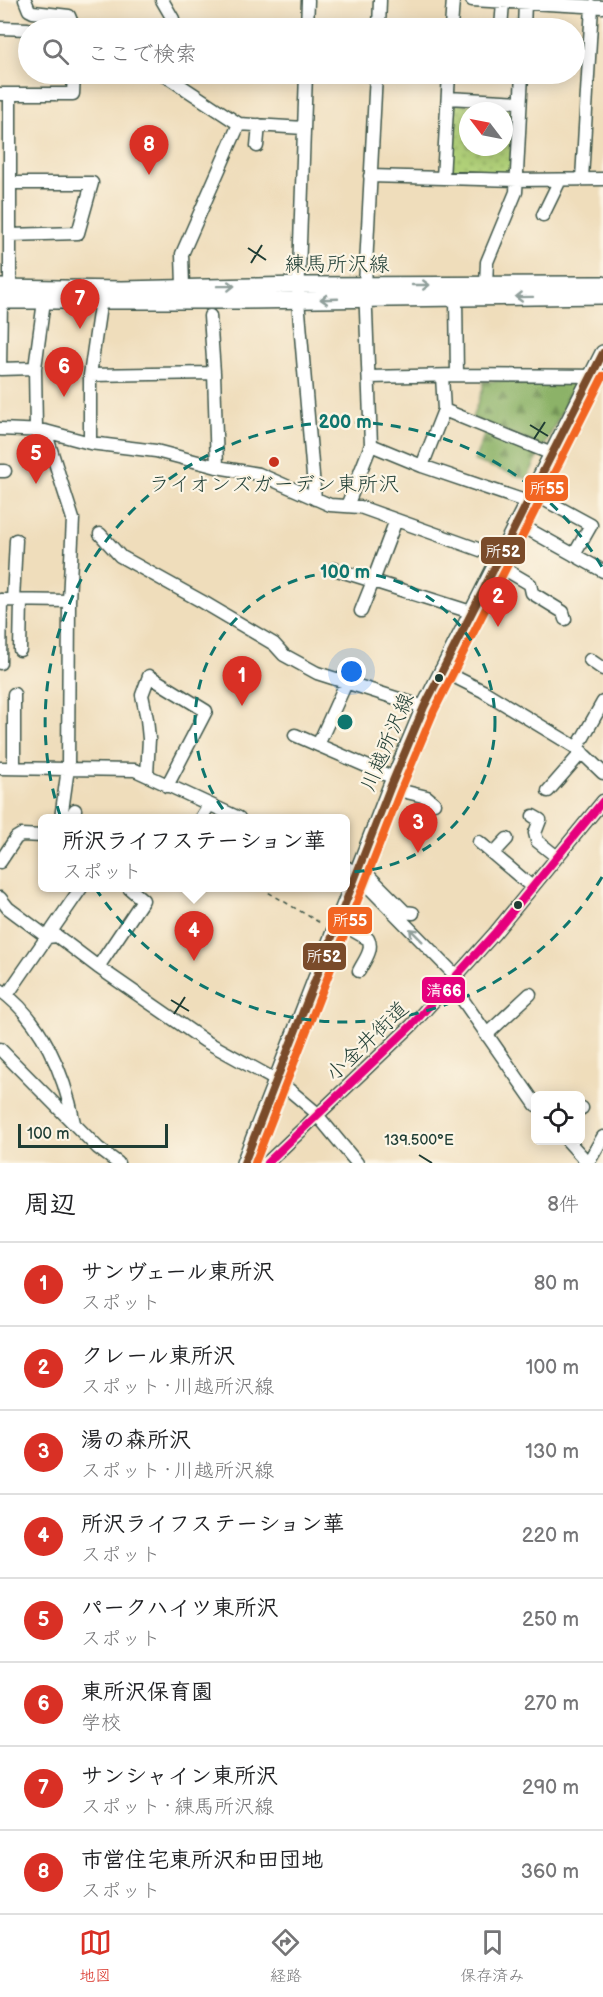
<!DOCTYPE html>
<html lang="ja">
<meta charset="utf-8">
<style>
:root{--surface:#fff;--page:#f6f6f6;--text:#202124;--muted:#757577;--line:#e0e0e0;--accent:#d93025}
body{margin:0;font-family:"Balsamiq Sans","Klee One",sans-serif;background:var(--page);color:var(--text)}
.controls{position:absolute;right:18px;bottom:18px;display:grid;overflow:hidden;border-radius:9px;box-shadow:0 3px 15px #0003}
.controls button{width:54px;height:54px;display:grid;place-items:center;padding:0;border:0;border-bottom:2px solid var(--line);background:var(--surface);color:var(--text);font:30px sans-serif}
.compass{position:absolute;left:459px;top:102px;width:54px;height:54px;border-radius:50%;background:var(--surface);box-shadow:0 3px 15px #0003;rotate:302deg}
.scale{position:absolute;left:18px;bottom:15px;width:150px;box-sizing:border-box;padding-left:6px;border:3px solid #1f3d34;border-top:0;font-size:16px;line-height:21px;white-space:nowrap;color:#1f3d34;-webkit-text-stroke:4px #fcf5e5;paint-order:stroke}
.you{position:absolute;left:352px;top:672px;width:21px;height:21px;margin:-15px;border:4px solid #fff;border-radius:50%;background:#1a73e8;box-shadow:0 0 0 9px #1a73e833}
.badge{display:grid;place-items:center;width:39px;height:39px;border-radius:50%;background:var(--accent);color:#fff;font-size:20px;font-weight:700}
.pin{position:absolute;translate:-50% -50px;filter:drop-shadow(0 2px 3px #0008)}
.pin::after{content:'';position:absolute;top:32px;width:21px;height:18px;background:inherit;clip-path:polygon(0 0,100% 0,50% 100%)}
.popup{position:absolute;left:38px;top:814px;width:312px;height:78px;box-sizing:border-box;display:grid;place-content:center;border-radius:9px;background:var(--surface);filter:drop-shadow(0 2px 4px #0005);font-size:20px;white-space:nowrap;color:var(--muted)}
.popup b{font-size:22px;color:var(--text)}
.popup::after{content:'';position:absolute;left:50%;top:100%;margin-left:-12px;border:12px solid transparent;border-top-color:var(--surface)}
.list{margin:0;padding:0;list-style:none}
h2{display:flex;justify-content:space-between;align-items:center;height:78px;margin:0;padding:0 24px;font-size:26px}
h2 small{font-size:20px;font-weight:400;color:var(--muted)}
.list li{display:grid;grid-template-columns:39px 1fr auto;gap:18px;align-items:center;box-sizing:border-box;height:84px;padding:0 24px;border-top:2px solid var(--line)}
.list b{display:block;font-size:22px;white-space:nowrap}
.list p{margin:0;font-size:20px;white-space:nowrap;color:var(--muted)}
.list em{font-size:20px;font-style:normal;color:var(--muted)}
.icon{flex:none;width:33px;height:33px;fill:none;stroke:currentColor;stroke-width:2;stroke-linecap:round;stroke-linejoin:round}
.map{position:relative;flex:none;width:603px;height:1163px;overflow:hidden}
.search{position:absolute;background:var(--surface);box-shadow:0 3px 15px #0003;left:18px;right:18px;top:18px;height:66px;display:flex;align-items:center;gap:15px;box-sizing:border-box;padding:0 21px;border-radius:33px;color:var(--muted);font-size:22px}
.sheet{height:750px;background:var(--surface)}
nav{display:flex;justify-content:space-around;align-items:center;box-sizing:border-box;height:84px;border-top:2px solid var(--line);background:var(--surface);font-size:16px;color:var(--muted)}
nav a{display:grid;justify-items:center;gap:3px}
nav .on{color:var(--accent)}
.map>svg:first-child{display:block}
</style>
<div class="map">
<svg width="603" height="1163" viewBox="0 0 603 1163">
<defs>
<pattern id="green-dots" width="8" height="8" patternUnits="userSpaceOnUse" patternTransform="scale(1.5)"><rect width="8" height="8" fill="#b0d078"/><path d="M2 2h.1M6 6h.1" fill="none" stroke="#8faa63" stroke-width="1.8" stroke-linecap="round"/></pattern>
<pattern id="forest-firs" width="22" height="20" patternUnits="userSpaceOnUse" patternTransform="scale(1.5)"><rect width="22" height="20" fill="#8cb268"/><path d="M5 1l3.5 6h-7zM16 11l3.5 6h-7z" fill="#729256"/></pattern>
</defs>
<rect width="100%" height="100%" fill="#fcf5e5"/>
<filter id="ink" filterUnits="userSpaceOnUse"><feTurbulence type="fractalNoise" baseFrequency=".0167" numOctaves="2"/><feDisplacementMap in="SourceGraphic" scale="12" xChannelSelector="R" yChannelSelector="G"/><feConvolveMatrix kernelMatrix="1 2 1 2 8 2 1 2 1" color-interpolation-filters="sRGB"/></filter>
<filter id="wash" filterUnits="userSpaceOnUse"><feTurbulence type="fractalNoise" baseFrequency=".008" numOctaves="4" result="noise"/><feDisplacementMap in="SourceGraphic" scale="24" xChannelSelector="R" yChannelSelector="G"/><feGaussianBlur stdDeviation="1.35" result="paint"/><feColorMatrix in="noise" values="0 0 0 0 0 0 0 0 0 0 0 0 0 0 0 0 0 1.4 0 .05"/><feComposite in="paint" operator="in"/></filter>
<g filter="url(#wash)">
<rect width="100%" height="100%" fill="#efddbb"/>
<path fill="url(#green-dots)" stroke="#688656" stroke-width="1.5" fill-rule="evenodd" d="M451 104 516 106 512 175 448 174ZM468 111H504V147H468Z"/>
<path fill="url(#forest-firs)" stroke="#56784e" stroke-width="1.5" d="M483 381H577L544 447 472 418 483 389Z
M486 430 540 452 527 479 474 461Z"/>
</g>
<g filter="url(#ink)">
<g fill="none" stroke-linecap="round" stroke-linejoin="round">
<defs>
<path id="minor" d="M25 0 29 10 33 12 69 16 74 28
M162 0 173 19V28
M472 0 603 7
M0 28 28 29
M307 28 308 0
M379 28 380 0
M451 28 453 0
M501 28 503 2
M524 28 525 3
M163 74 239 124 304 128
M306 74 298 300 315 499
M0 94H73L74 74
M10 94V287
M448 98 520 102
M257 146 259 125
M370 176 517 180 603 179
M443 178 449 74
M582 179 592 6
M543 215 560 180
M10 235 78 233 92 183H10
M486 285 487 262 516 192 522 74
M183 286 182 254 239 124
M456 297 457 375
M210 316 214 373
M0 369 1 301
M0 369 35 368
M90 375 214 373 217 467
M369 377 457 375 603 376
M444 410 552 454
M0 429 45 431 90 443 156 451 217 467 259 474 330 505 360 507 500 557
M36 429 35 368 44 301
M45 431 73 519 69 601 68 768 61 818
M90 443V375L101 299
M371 445 422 466 528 502
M422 466 444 410 442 376
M0 471H5
M532 493 591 525 574 555
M347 506 371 445 365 285 376 74
M396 520 373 581 471 612
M517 523 603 571
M100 534 120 556 203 602 274 644 284 655 317 673 424 707
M496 564 530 584 532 593 563 612 565 619
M334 569 373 581 361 611
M0 600 69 601
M13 600 16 540
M20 650 21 601
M590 660 603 669
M0 663 1 600
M441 670 483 691 577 748 603 773
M295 735 394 778
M318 745 346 683
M577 748 603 702
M0 768 135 770 239 818
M14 768V694
M147 775 149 739 147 719 142 695 149 676 206 711 167 786
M390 788 427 797 434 803
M548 791 582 752
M533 816 540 820 535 833 537 841 557 857
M71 818 75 810
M201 818 209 805
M479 842 532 887
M493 854 507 839
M0 862 16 838 21 835 43 836
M346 867 356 874 457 977
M361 868 405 912 413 913
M0 898 8 908 47 937 57 936 98 967 205 1041 281 1083 313 1110 357 1163
M338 922 368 939C374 949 364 961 359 971
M51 936 52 930 81 888
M98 967 143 900 129 888
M451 983 536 1105
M0 990C42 1020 64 1073 74 1123
M7 995 47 937
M486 1035 530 994
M0 1049 98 1148 118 1163
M580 1109 582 1108
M567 1140 588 1163
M267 1163 412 1025 494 934 603 801
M588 1163 603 1137"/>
<path id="major" d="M0 287 122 289 299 285 603 284
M0 301H244L603 296
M244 1163 390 788 424 707 603 353"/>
</defs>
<use href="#minor" stroke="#3e5548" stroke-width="15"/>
<use href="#major" stroke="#3e5548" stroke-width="18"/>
<path stroke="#3e5548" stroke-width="1.5" stroke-dasharray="4.5 4.5" stroke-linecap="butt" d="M261 888 322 924"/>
<use href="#minor" stroke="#fff" stroke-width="12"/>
<use href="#major" stroke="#fff" stroke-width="15"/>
<defs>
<path id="bus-1" d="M244 1163 390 788 424 707 603 353"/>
<path id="bus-2" d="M255 1163 400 792 434 711 603 376"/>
<path id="bus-3" d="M267 1163 412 1025 494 934 603 801"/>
</defs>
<use href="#bus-1" stroke="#fcf5e5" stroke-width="12"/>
<use href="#bus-2" stroke="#fcf5e5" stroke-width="12"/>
<use href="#bus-3" stroke="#fcf5e5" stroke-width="12"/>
<use href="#bus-1" stroke="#7a4b2a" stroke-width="8"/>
<use href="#bus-2" stroke="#f26522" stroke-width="8"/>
<use href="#bus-3" stroke="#e5007d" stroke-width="8"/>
</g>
<defs><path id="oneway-shaft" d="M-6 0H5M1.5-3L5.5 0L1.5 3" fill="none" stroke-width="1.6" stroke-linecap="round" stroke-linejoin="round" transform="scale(1.5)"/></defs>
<g stroke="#8f9e9a">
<use href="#oneway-shaft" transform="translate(421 285)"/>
<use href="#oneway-shaft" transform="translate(226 286) rotate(-1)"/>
<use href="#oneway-shaft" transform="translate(524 297) rotate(179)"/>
<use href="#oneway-shaft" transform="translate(329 299) rotate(178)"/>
<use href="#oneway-shaft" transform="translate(416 935) rotate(-135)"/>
</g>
</g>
<path fill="none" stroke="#1f3d34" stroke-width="2" d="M248 248 266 260M251 263 262 245M530 425 548 436M534 439 545 422M171 1000 189 1011M174 1014 185 997M419 1155 432 1163"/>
<g fill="none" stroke="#0f766e" stroke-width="3" stroke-dasharray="10 8">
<circle cx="345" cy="722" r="150"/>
<path d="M602 877A300 300 0 1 1 602 567"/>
</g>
<circle fill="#c8321e" stroke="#fcf5e5" stroke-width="2" cx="274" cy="462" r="6"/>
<g fill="#1f3d34" stroke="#fcf5e5" stroke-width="2">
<circle cx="439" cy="678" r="5"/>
<circle cx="518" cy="905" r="5"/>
</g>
<g text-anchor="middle" stroke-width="4.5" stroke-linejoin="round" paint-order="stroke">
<g font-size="21" fill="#1f3d34" stroke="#fcf5e5">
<text x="337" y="271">練馬所沢線</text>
<text transform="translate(387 742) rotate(-67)" y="7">川越所沢線</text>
<text transform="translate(367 1041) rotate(-44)" y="7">小金井街道</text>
</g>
<g font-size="21" fill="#1f3d34" stroke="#fcf5e5">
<text x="274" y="491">ライオンズガーデン東所沢</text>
</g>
</g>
<g font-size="15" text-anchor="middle" fill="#1f3d34" stroke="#fcf5e5" stroke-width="4.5" stroke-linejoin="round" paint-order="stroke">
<text x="419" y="1145">139.500°E</text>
</g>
<circle cx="345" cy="722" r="9" fill="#0f766e" stroke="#fcf5e5" stroke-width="3"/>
<g font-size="18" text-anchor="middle" font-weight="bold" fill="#0f766e" stroke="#fcf5e5" stroke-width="4.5" stroke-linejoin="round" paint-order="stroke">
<text x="345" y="428">200 m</text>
<text x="345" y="578">100 m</text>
</g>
<g stroke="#fcf5e5" stroke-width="2">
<rect x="524" y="474" width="45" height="28" rx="6" fill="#f26522"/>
<rect x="480" y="536" width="46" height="29" rx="6" fill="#7a4b2a"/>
<rect x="327" y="906" width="46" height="29" rx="6" fill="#f26522"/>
<rect x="302" y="942" width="45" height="29" rx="6" fill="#7a4b2a"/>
<rect x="421" y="976" width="45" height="28" rx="6" fill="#e5007d"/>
</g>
<g font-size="16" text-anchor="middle" font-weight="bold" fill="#fff">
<text x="547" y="494">所55</text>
<text x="503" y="557">所52</text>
<text x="350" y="926">所55</text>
<text x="324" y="962">所52</text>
<text x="444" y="996">清66</text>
</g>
</svg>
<div class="controls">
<button><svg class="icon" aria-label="locate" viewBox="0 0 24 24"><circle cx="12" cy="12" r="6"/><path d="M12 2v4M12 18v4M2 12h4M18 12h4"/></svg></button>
</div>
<svg class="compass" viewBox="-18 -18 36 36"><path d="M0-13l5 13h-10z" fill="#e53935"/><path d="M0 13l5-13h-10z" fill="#757577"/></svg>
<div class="scale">100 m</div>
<div class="you"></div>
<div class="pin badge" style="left:242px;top:706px">1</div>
<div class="pin badge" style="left:498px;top:627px">2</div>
<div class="pin badge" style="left:418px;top:853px">3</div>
<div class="pin badge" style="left:194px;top:961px">4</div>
<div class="popup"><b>所沢ライフステーション華</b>スポット</div>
<div class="pin badge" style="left:36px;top:484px">5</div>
<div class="pin badge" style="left:64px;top:397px">6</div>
<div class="pin badge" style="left:80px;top:329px">7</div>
<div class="pin badge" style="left:149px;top:175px">8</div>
<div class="search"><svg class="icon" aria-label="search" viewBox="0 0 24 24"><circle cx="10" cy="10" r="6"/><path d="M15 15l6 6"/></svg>ここで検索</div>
</div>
<section class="sheet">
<h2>周辺<small>8件</small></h2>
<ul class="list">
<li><span class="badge">1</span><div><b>サンヴェール東所沢</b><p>スポット</p></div><em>80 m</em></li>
<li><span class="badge">2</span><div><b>クレール東所沢</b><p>スポット · 川越所沢線</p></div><em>100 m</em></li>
<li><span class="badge">3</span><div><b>湯の森所沢</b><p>スポット · 川越所沢線</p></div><em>130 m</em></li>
<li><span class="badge">4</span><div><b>所沢ライフステーション華</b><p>スポット</p></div><em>220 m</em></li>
<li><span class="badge">5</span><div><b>パークハイツ東所沢</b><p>スポット</p></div><em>250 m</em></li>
<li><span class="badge">6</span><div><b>東所沢保育園</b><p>学校</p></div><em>270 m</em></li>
<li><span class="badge">7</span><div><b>サンシャイン東所沢</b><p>スポット · 練馬所沢線</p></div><em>290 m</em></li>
<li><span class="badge">8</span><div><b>市営住宅東所沢和田団地</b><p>スポット</p></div><em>360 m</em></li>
</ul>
</section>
<nav>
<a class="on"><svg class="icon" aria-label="map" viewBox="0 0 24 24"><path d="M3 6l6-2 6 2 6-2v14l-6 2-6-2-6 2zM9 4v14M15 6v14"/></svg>地図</a>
<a><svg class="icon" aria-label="directions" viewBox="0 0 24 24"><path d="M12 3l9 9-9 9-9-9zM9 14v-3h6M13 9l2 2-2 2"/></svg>経路</a>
<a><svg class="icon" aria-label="saved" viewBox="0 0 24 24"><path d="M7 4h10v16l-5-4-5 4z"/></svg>保存済み</a>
</nav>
